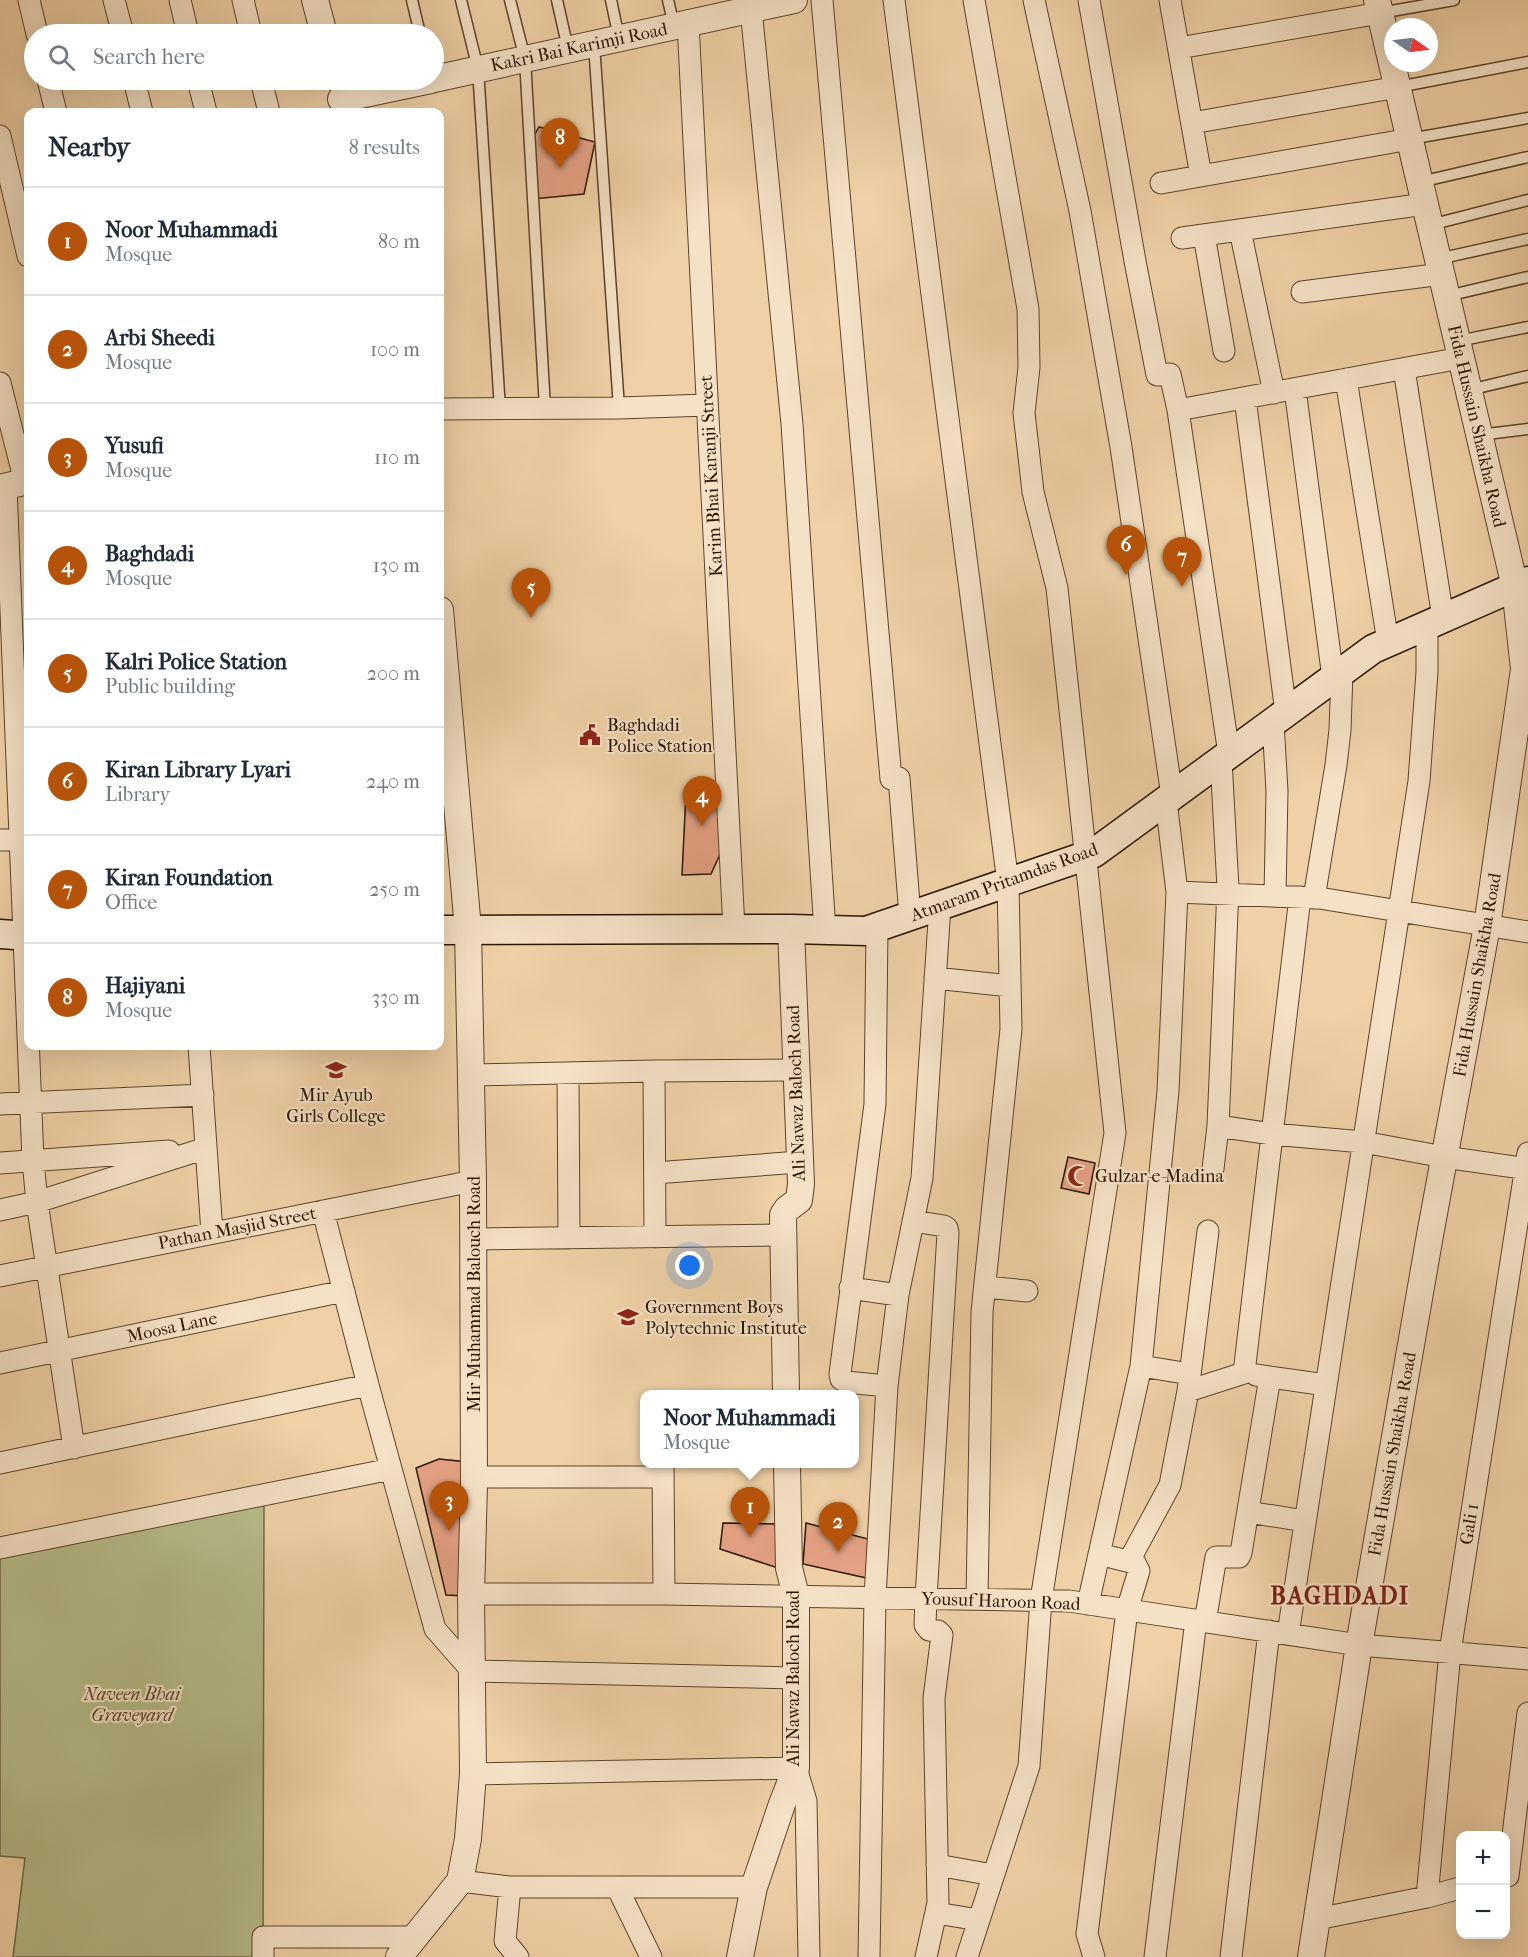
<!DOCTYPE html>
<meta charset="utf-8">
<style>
:root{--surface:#fff;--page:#f6f6f7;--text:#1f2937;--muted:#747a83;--line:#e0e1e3;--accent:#b45309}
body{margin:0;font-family:"IM FELL French Canon",serif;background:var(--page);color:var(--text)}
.controls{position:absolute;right:18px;bottom:18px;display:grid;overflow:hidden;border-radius:12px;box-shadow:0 6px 24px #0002}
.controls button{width:54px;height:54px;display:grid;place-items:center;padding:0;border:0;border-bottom:2px solid var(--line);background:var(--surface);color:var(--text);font:30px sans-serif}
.compass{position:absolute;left:1384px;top:18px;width:54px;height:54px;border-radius:50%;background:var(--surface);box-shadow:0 6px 24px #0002;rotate:104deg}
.you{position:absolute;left:690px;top:1266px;width:21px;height:21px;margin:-15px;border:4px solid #fff;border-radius:50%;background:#1a73e8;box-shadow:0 0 0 9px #1a73e833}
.badge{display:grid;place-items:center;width:39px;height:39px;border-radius:50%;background:var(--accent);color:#fff;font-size:20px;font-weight:700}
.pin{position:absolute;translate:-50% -50px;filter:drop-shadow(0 2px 3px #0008)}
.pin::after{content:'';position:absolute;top:32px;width:21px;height:18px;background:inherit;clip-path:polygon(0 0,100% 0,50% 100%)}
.popup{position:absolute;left:640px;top:1390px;width:219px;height:78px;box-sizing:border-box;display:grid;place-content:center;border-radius:12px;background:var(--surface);filter:drop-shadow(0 2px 4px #0005);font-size:20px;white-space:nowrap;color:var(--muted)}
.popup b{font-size:22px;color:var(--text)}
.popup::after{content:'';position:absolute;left:50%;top:100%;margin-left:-12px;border:12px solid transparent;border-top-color:var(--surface)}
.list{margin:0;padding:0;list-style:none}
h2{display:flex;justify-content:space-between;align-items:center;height:78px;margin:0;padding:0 24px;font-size:26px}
h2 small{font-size:20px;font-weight:400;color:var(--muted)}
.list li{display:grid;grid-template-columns:39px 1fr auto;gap:18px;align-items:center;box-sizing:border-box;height:108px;padding:0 24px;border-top:2px solid var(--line)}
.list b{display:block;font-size:22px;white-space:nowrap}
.list p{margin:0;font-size:20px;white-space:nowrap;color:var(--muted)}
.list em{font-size:20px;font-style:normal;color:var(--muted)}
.icon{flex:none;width:33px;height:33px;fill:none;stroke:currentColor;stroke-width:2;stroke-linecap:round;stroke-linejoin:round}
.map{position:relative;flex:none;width:1528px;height:1957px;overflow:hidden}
.search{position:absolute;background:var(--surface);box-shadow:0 6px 24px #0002;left:24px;top:24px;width:420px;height:66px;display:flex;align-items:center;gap:15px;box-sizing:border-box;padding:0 21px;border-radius:33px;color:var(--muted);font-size:22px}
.panel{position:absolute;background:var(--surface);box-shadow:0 6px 24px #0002;left:24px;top:108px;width:420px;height:942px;border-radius:12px}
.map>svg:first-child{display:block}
</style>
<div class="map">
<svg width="1528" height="1957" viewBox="0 0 1528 1957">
<rect width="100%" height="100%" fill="#f0d1a7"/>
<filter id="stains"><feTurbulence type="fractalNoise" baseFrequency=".00333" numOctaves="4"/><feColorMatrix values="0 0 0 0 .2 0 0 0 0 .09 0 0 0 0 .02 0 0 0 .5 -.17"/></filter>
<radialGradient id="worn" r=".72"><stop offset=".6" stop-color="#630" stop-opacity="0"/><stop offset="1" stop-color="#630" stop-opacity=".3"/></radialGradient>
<path fill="#b6bc8a" stroke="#706845" stroke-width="1.5" d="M264 1502 263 1957H13L25 1858 0 1856V1552Z"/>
<path fill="#e5a184" stroke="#2a1500" stroke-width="1.5" d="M539 127 595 142 584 194 533 199 530 143Z
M686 793 719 802 722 850 711 874 682 875Z
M1068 1157 1095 1163 1089 1194 1061 1188Z
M439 1459 468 1462 465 1596 446 1595 416 1468Z
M723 1523 778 1524V1568L720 1549Z
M806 1523 872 1540 871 1579 803 1564Z"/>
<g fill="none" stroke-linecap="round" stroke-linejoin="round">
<defs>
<path id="service" d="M412 0 420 34
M461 0 478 69 500 409
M510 0 525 59 545 408
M557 0 568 49
M611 0 619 38
M668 0 674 26
M1380 13 1454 0
M594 44 619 408
M1398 87 1528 62
M1410 139 1528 118
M1420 182 1528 157
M1430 225 1528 200
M1438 259 1528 239
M1447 296 1528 277
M1458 341 1528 327
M1469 390 1528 376
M1479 435 1528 429"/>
<path id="minor" d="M29 0 37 34
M114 0 123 34
M180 0 188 34
M243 0 251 34
M822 0 891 779 899 778 910 916
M894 0 1008 883 1011 1029 982 1312 977 1599
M1034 0 1080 211 1121 447 1172 796
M1089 0 1135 261 1157 375 1170 374 1178 410 1229 754
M1170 0 1201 176
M751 9 792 424 825 931
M688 23 734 929
M1179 48 1380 13
M48 80 56 112
M134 80 142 112
M198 80 206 112
M261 80 269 112
M1192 123 1398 87
M0 136 28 256
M1161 183 1410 139
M1240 230 1274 393
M1204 235 1224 351
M1182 238 1425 204
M1302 292 1442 274
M1404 369 1443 618
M1346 379 1388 642
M0 383 25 482
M1295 389 1333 678
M1245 398 1286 713
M440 409 619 408 707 405
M1178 410 1461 358
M6 486 33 1161 37 1202 74 1448
M1273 722 1277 791 1275 896
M0 840H20
M1177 892 1319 898 1528 932
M1314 898 1336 765 1340 730 1342 672
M877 928 875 1104 840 1374 841 1379 846 1382 887 1386
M935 978 1010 986
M199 1046 212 1233
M654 1071 655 1237
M568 1073 569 1238
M471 1075 654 1071 796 1070
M0 1104 203 1095
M1218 1126 1272 1134 1363 1142 1444 1157 1528 1169
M0 1163 169 1151
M1213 1169 1218 1126 1228 888 1221 760
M655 1173 799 1162
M0 1210 37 1202 206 1148
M323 1211 368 1385
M913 1221 944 1226 947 1228 948 1233 926 1598 925 1625 929 1630 938 1631 942 1635 934 1698 938 1903 926 1957
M474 1239 783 1235
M0 1276 473 1181
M985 1287 1027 1291
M850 1288 898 1295
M0 1363 344 1291
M1141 1366 1190 1374
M1256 1375 1326 1385
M1188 1391 1244 1373 1300 897
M0 1463 368 1385 435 1629 472 1671 797 1678
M663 1464 664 1594
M474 1477H663
M1248 1512 1305 1521
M0 1548 391 1469
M1129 1561 1170 1485 1188 1391 1208 1231
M471 1594H664L1069 1601 1359 1645 1528 1659
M1088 1604 1141 1366 1168 1091 1177 892 1166 801
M1205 1622 1216 1557H1239L1241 1553 1270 1377
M1288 1634 1419 781 1427 672V625
M473 1774 796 1768 806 1801 809 1957
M937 1865 993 1875
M1508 1876 1528 1713
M460 1881 510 1887H754
M510 1887 505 1941 518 1957
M617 1887 651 1957
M1427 1897 1450 1652 1528 1153
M936 1913 979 1920
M1317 1919 1427 1897 1460 1888
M263 1957V1937H415
M869 1957 875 1597 887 1386 898 1295 922 1178 940 906
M967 1957 1029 1766 1041 1600 1115 1133 1057 588 1033 492 1024 413 1029 367 1028 309 974 0
M1094 1957 1087 1934 1127 1610 1139 1571 1135 1563 1099 1554
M1155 1957 1196 1620
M1231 1957 1269 1631"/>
<path id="tertiary" d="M315 0 324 34
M434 79 794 0
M341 99 431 80
M0 488 28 481
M786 1394 783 1215 787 1209 799 1200 801 1184 791 929
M399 1957 460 1881 468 1839 473 1774 471 1594 474 1484 473 1181 468 929 440 610
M740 1957 754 1887 782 1804 796 1768V1596L789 1568 787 1464
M1311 1957 1359 1645 1430 1235 1487 926 1524 669 1515 587 1377 0"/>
<path id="secondary" d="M440 930 791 929 866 931 1094 853 1373 649 1528 581
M0 934 28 936"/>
</defs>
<use href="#service" stroke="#5c442a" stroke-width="13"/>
<use href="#minor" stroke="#5c442a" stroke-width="23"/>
<use href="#tertiary" stroke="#5c442a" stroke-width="28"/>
<use href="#secondary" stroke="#2a1500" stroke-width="31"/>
<use href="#service" stroke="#f5e1c6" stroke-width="10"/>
<use href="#minor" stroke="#f5e1c6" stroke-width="21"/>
<use href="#tertiary" stroke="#f5e1c6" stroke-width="26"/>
<use href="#secondary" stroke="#f5e1c6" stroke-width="28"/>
</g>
<defs>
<symbol id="civic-bare" viewBox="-9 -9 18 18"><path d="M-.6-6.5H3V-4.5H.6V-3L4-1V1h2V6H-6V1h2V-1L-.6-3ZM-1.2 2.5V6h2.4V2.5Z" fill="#8f2418" stroke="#f5e1c6" stroke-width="2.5" paint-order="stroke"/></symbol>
<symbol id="school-bare" viewBox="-9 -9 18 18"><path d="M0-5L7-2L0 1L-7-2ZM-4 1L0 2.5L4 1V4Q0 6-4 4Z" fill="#8f2418" stroke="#f5e1c6" stroke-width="2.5" paint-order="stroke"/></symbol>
<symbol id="mosque-bare" viewBox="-9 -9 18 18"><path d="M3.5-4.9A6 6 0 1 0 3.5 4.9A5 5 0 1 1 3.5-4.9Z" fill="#8f2418" stroke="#f5e1c6" stroke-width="2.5" paint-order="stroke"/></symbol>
</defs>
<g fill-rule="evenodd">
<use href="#civic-bare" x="575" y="720" width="30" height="30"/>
<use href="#school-bare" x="321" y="1055" width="30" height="30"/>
<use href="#mosque-bare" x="1063" y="1161" width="30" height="30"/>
<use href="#school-bare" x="613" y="1302" width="30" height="30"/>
</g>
<g text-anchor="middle" stroke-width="4.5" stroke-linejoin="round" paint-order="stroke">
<g font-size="18" fill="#2a1500" stroke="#f5e1c6">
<text transform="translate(579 47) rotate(-12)" y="6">Kakri Bai Karimji Road</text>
<text transform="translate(1477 426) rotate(77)" y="6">Fida Hussain Shaikha Road</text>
<text transform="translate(711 476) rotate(-93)" y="6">Karim Bhai Karanji Street</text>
<text transform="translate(1004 882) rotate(-20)" y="6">Atmaram Pritamdas Road</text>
<text transform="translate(1477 975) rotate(-80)" y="6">Fida Hussain Shaikha Road</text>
<text transform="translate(796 1093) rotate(-92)" y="6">Ali Nawaz Baloch Road</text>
<text transform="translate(237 1228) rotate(-11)" y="6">Pathan Masjid Street</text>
<text transform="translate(474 1294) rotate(-90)" y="6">Mir Muhammad Balouch Road</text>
<text transform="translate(172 1327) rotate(-12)" y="6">Moosa Lane</text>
<text transform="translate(1392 1454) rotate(-80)" y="6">Fida Hussain Shaikha Road</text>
<text transform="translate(1469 1524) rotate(-81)" y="6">Gali 1</text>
<text transform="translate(1001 1601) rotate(2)" y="6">Yousuf Haroon Road</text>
<text transform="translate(793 1678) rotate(-90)" y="6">Ali Nawaz Baloch Road</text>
</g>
<g font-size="18" fill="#2a1500" stroke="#f5e1c6" text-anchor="start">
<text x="607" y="731">Baghdadi<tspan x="607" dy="21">Police Station</tspan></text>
<text x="336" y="1101" text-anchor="middle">Mir Ayub<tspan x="336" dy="21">Girls College</tspan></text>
<text x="1095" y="1182">Gulzar-e-Madina</text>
<text x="645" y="1313">Government Boys<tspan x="645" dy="21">Polytechnic Institute</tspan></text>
</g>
<g font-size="18" font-style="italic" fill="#544729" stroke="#f5e1c6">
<text x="132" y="1700">Naveen Bhai<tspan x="132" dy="21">Graveyard</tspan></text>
</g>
<g font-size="24" font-weight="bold" letter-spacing="1.5" fill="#7a1f14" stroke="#f5e1c6">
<text x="1340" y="1604">BAGHDADI</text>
</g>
</g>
<rect width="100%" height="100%" filter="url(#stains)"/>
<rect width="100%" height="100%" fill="url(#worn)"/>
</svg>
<div class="controls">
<button>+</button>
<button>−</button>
</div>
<svg class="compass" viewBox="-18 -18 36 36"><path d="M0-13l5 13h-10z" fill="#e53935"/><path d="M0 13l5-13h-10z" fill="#747a83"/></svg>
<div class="you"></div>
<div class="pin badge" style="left:750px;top:1537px">1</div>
<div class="popup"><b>Noor Muhammadi</b>Mosque</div>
<div class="pin badge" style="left:838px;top:1552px">2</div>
<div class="pin badge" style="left:449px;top:1531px">3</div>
<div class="pin badge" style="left:702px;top:826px">4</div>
<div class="pin badge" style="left:531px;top:618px">5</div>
<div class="pin badge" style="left:1126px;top:575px">6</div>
<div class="pin badge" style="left:1182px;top:587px">7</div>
<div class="pin badge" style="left:560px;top:168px">8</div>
<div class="search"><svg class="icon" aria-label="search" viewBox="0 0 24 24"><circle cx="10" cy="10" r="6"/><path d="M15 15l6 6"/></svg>Search here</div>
<section class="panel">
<h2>Nearby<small>8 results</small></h2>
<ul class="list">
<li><span class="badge">1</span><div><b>Noor Muhammadi</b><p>Mosque</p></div><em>80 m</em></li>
<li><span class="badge">2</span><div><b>Arbi Sheedi</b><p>Mosque</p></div><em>100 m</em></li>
<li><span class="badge">3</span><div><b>Yusufi</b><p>Mosque</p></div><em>110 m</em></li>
<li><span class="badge">4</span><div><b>Baghdadi</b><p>Mosque</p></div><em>130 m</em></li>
<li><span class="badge">5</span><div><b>Kalri Police Station</b><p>Public building</p></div><em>200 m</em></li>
<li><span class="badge">6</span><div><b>Kiran Library Lyari</b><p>Library</p></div><em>240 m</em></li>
<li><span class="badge">7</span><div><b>Kiran Foundation</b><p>Office</p></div><em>250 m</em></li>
<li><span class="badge">8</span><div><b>Hajiyani</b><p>Mosque</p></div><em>330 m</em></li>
</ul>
</section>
</div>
